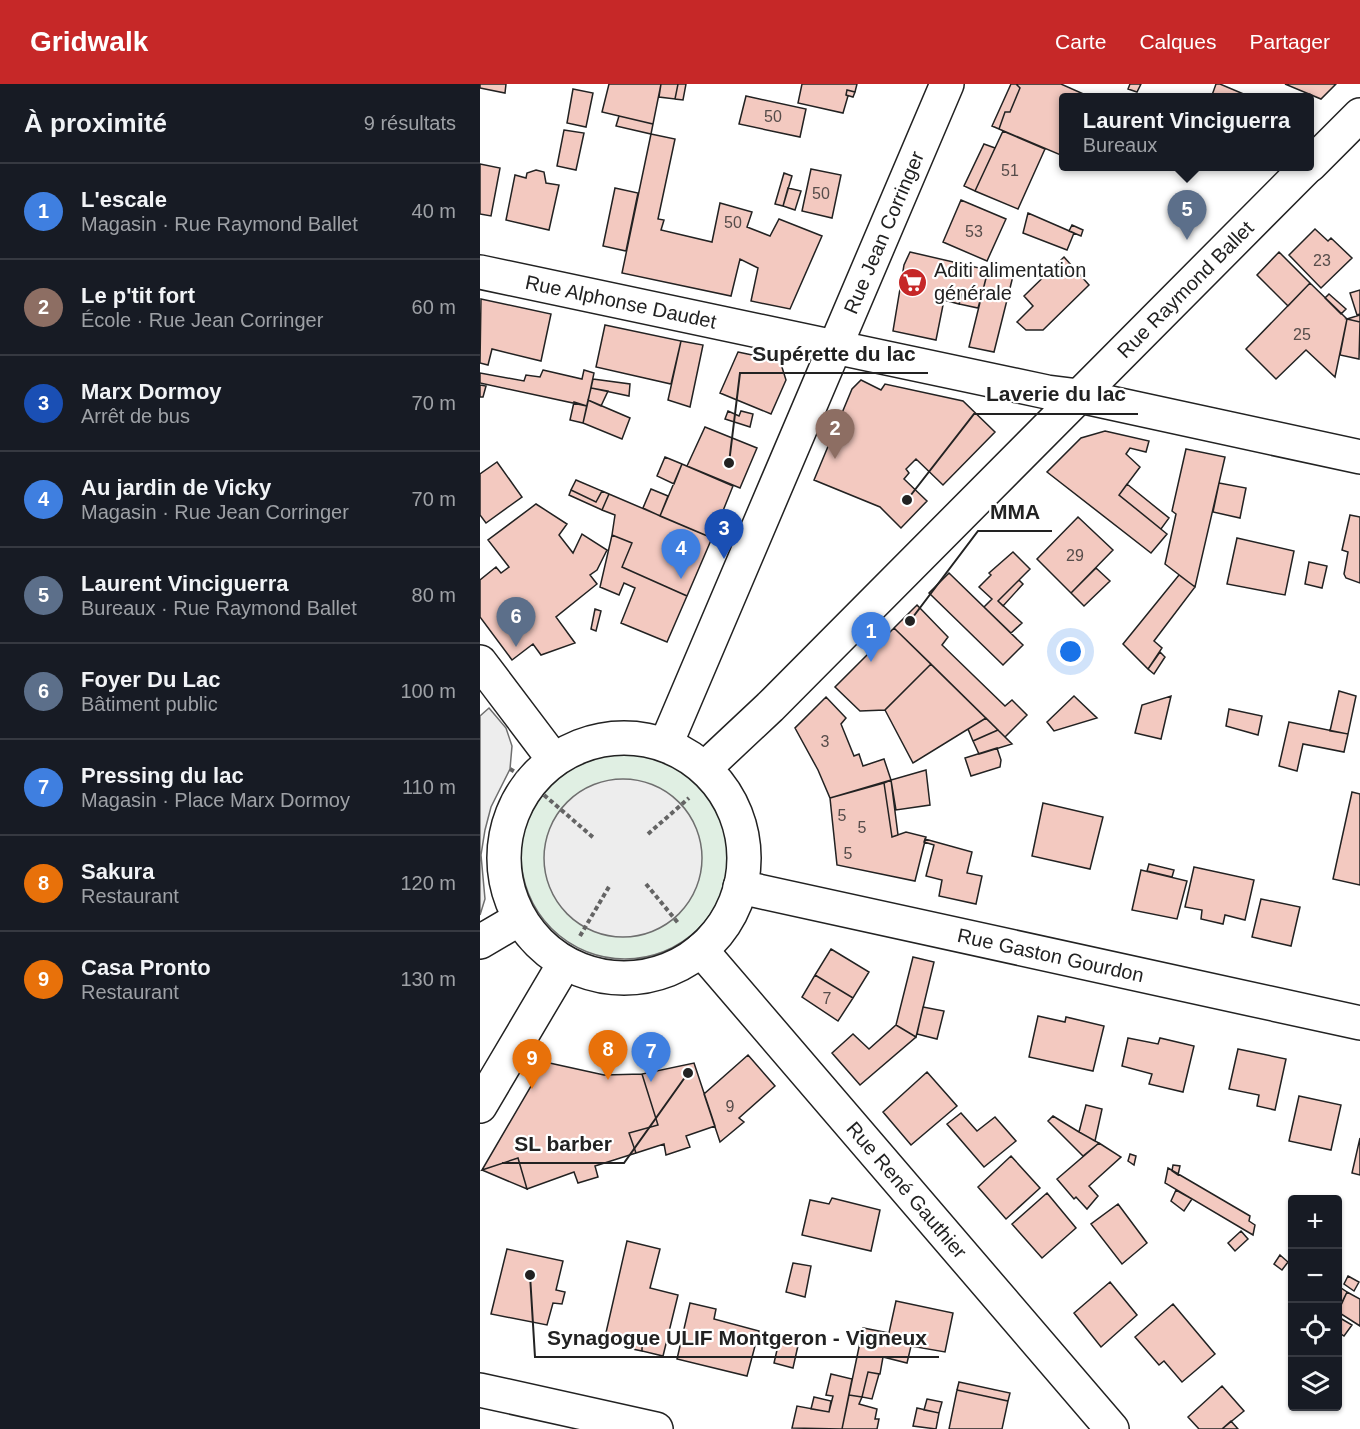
<!DOCTYPE html>
<html lang="fr">
<meta charset="utf-8">
<style>
:root{--surface:#171b24;--page:#20242c;--text:#f1f3f6;--muted:#9ea1a6;--line:#363941;--accent:#c62828}
body{margin:0;font-family:Arial,sans-serif;background:var(--page);color:var(--text)}
.controls{position:absolute;right:18px;bottom:18px;display:grid;overflow:hidden;border-radius:6px;box-shadow:0 2px 4px #0004}
.controls button{width:54px;height:54px;display:grid;place-items:center;padding:0;border:0;border-bottom:2px solid var(--line);background:var(--surface);color:var(--text);font:30px sans-serif}
.you{position:absolute;left:591px;top:568px;width:21px;height:21px;margin:-15px;border:4px solid #fff;border-radius:50%;background:#1a73e8;box-shadow:0 0 0 9px #1a73e833}
.badge{display:grid;place-items:center;width:39px;height:39px;border-radius:50%;background:var(--accent);color:#fff;font-size:20px;font-weight:700}
.pin{position:absolute;translate:-50% -50px;filter:drop-shadow(0 2px 3px #0008)}
.pin::after{content:'';position:absolute;top:32px;width:21px;height:18px;background:inherit;clip-path:polygon(0 0,100% 0,50% 100%)}
.popup{position:absolute;left:579px;top:9px;width:255px;height:78px;box-sizing:border-box;display:grid;place-content:center;border-radius:6px;background:var(--surface);filter:drop-shadow(0 2px 4px #0005);font-size:20px;white-space:nowrap;color:var(--muted)}
.popup b{font-size:22px;color:var(--text)}
.popup::after{content:'';position:absolute;left:50%;top:100%;margin-left:-12px;border:12px solid transparent;border-top-color:var(--surface)}
.list{margin:0;padding:0;list-style:none}
h2{display:flex;justify-content:space-between;align-items:center;height:78px;margin:0;padding:0 24px;font-size:26px}
h2 small{font-size:20px;font-weight:400;color:var(--muted)}
.list li{display:grid;grid-template-columns:39px 1fr auto;gap:18px;align-items:center;box-sizing:border-box;height:96px;padding:0 24px;border-top:2px solid var(--line)}
.list b{display:block;font-size:22px;white-space:nowrap}
.list p{margin:0;font-size:20px;white-space:nowrap;color:var(--muted)}
.list em{font-size:20px;font-style:normal;color:var(--muted)}
.icon{flex:none;width:33px;height:33px;fill:none;stroke:currentColor;stroke-width:2;stroke-linecap:round;stroke-linejoin:round}
.map{position:relative;flex:none;width:880px;height:1345px;overflow:hidden}
header{display:flex;align-items:center;gap:36px;box-sizing:border-box;height:84px;padding:0 30px;background:var(--accent);color:#fff}
header strong{font-size:28px}
nav{display:flex;gap:33px;margin-inline-start:auto;font-size:21px}
main{display:flex}
aside{flex:1;background:var(--surface)}
.map>svg:first-child{display:block}
</style>
<header>
<strong>Gridwalk</strong>
<nav><a>Carte</a><a>Calques</a><a>Partager</a></nav>
</header>
<main>
<aside>
<h2>À proximité<small>9 résultats</small></h2>
<ul class="list">
<li><span class="badge" style="background:#3f7fe0">1</span><div><b>L'escale</b><p>Magasin · Rue Raymond Ballet</p></div><em>40 m</em></li>
<li><span class="badge" style="background:#8d6e63">2</span><div><b>Le p'tit fort</b><p>École · Rue Jean Corringer</p></div><em>60 m</em></li>
<li><span class="badge" style="background:#1a4fb4">3</span><div><b>Marx Dormoy</b><p>Arrêt de bus</p></div><em>70 m</em></li>
<li><span class="badge" style="background:#3f7fe0">4</span><div><b>Au jardin de Vicky</b><p>Magasin · Rue Jean Corringer</p></div><em>70 m</em></li>
<li><span class="badge" style="background:#5c6f8a">5</span><div><b>Laurent Vinciguerra</b><p>Bureaux · Rue Raymond Ballet</p></div><em>80 m</em></li>
<li><span class="badge" style="background:#5c6f8a">6</span><div><b>Foyer Du Lac</b><p>Bâtiment public</p></div><em>100 m</em></li>
<li><span class="badge" style="background:#3f7fe0">7</span><div><b>Pressing du lac</b><p>Magasin · Place Marx Dormoy</p></div><em>110 m</em></li>
<li><span class="badge" style="background:#e8710a">8</span><div><b>Sakura</b><p>Restaurant</p></div><em>120 m</em></li>
<li><span class="badge" style="background:#e8710a">9</span><div><b>Casa Pronto</b><p>Restaurant</p></div><em>130 m</em></li>
</ul>
</aside>
<div class="map">
<svg width="880" height="1345" viewBox="0 0 880 1345">
<rect width="100%" height="100%" fill="#fff"/>
<path fill="#e0efe3" stroke="#6f6f6f" stroke-width="1.5" d="M41 771a104 104 0 1 1 208 0a104 104 0 1 1-208 0Z"/>
<path fill="#ededed" stroke="#6f6f6f" stroke-width="1.5" d="M9 624 26 644 32 662 30 685 11 723 5 746 1 771 5 815 0 831V632Z
M64 774a79 79 0 1 1 158 0a79 79 0 1 1-158 0Z"/>
<path fill="#f3c9c0" stroke="#222" stroke-width="1.5" d="M0 0H26L25 9 0 4Z
M129 0H181L173 40 122 28Z
M181 0H198L195 15 179 13Z
M198 0H206L203 16 195 15Z
M322 0H377L375 8 367 6 366 11 368 12 363 29 318 19Z
M531 0H536L540 4 530 28H525L519 45 512 42Z
M536 0H581L608 12V14H584L583 72 519 45 525 28H530L540 4Z
M650 0H661L657 8 648 5Z
M736 0H740L773 14H731Z
M805 0H856L841 15Z
M93 5 113 9 106 43 87 39Z
M367 6 375 8 373 13 366 11Z
M266 12 326 25 320 53 259 40Z
M139 32 173 40 171 50 136 42Z
M84 46 104 49 96 86 77 82Z
M523 47 565 65 538 125 495 107Z
M171 50 195 55 178 135 184 136 181 146 232 158 240 119 272 128 267 143 290 152 299 135 342 152 310 225 271 217 278 184 260 175 251 212 142 189Z
M504 60 515 64 495 107 484 102Z
M0 80 20 84 11 132 0 130Z
M697 82H713L710 88Z
M331 85 361 91 352 134 322 127Z
M56 86 64 88 66 99 79 101 69 146 26 136 35 91 46 94 47 89Z
M304 89 312 92 303 122 295 120Z
M135 104 158 109 146 167 123 162Z
M308 104 321 107 315 126 303 122Z
M481 116 526 135 507 177 463 158Z
M548 129 594 149 587 166 543 149Z
M592 141 603 146 601 152 589 147Z
M835 145 848 157 851 154 872 174 841 204 809 171Z
M430 168 508 186 502 210 483 206 479 220 464 216 456 256 413 247 424 181Z
M799 168 830 199 808 222 777 191Z
M584 173 609 201 563 246H546L537 238 553 222 544 212Z
M508 186 533 192 514 268 489 263Z
M830 199 867 235 855 293 826 266 796 295 766 265Z
M483 206 502 210 498 224 479 220Z
M880 206V230L877 231 870 209Z
M849 210 866 225 861 230 845 214Z
M1 215 71 230 61 277 12 265 8 281 0 279Z
M880 231V238L867 235Z
M867 235 880 238 879 275 860 271Z
M125 241 201 257 191 300 116 283Z
M201 257 223 261 210 323 188 316Z
M258 268 300 277 306 296 291 330 240 309Z
M63 286 102 295 104 286 114 289 107 322 0 299V289L44 297 46 291 60 293Z
M113 295 150 300 149 312 111 304Z
M381 296 401 306 405 300 483 317 515 348 463 401 436 375 426 385 429 389 424 395 447 417 421 444 400 423 334 396 372 305Z
M0 301 6 302 3 313H0Z
M111 304 128 307 121 322 108 316Z
M108 316 150 334 142 355 103 339Z
M94 318 107 322 103 339 90 336Z
M248 327 259 332 261 327 273 330 270 343 245 335Z
M225 343 277 364 260 404 207 382Z
M625 347 669 357 666 368 650 364 646 370 660 383 639 411 687 450 671 469 567 388 601 354Z
M706 365 745 373 715 503 685 480 696 430 692 427Z
M185 373 202 380 194 400 177 392Z
M17 378 42 413 6 439 0 431V390Z
M202 380 253 402 232 454 180 432Z
M96 396 122 407 116 418 91 406Z
M739 399 766 404 760 434 733 428Z
M647 400 689 434 681 445 639 411Z
M171 405 188 412 180 432 163 424Z
M91 406 116 418 122 407 129 410 122 426 89 411Z
M129 410 232 454 207 512 142 483 152 459 132 451 135 431 122 426Z
M56 420 87 440 79 451 93 469 102 450 127 466 117 486 110 491 117 500 76 533 95 559 61 571 53 560 32 576 0 533V496L16 483 21 489 29 483 8 456Z
M870 431 880 433V499L866 494 864 490 868 468 862 466Z
M598 433 633 466 591 509 557 475Z
M132 451 152 459 142 483 207 512 187 558 141 539 155 504 144 499 139 511 120 503Z
M757 454 814 467 805 511 747 500Z
M533 468 550 485 518 517 542 539 531 549 504 523 512 515 499 503 511 491 509 489Z
M829 478 847 482 842 504 825 500Z
M616 484 630 497 604 522 591 509Z
M469 489 543 561 523 581 449 509Z
M699 491 715 503 674 557 682 564 668 585 643 560Z
M539 496 543 500 523 522 518 517Z
M437 521 468 553 462 561 525 622 532 616 547 631 525 653 414 544Z
M115 525 121 527 116 547 111 545Z
M414 544 451 580 405 626 380 627 355 603Z
M680 568 685 573 674 590 668 585Z
M451 580 506 634 433 679 405 626Z
M859 607 876 612 868 650 850 647Z
M594 612 617 634 574 647 567 638Z
M691 612 681 655 655 649 662 621Z
M346 613 366 634 361 640 374 672 379 670 383 682 404 675 411 696 350 714 338 686 315 644Z
M749 625 782 632 778 651 746 642Z
M506 634 518 646 493 657 488 645Z
M809 638 868 650 864 668 823 660 817 687 799 682Z
M518 646 532 660 499 670 493 657Z
M517 664 521 676 520 683 491 692 485 674Z
M446 686 450 721 416 726 411 696Z
M411 696 418 751 412 753 404 699Z
M404 699 412 753 426 748 446 753 435 797 357 781 350 714Z
M872 708 880 710V801L853 795Z
M563 719 623 733 610 785 552 772Z
M445 755 492 768 487 789 502 792 496 820 459 812 462 796 446 792 454 761 444 758Z
M669 780 694 786 692 793 667 787Z
M714 783 774 796 765 836 745 831 743 840 721 835 722 826 705 823Z
M661 786 707 797 697 835 652 826Z
M781 815 820 823 811 862 772 853Z
M351 865 389 888 373 914 335 891Z
M433 873 454 878 436 953 416 941Z
M335 891 373 914 358 937 322 913Z
M443 923 464 927 457 955 437 950Z
M558 932 585 938 586 933 624 942 613 987 549 973Z
M416 941 436 953 380 1001 352 969 373 950 389 965Z
M648 954 678 960 680 954 714 962 703 1008 669 1000 672 990 642 982Z
M758 965 806 975 795 1026 777 1022 779 1011 749 1005Z
M268 971 295 1002 259 1034 264 1038 240 1058 224 1010Z
M65 978 124 991 162 990 178 1041 149 1049 156 1069 115 1082 118 1093 98 1099 94 1088 47 1105 38 1074 2 1086Z
M214 979 235 1042 206 1052 210 1063 186 1071 184 1060 156 1069 149 1049 178 1041 162 990Z
M447 988 477 1022 431 1061 403 1028Z
M819 1012 861 1021 851 1066 809 1057Z
M606 1021 622 1025 615 1057 599 1048Z
M481 1029 497 1047 515 1033 536 1057 504 1083 467 1040Z
M573 1032 599 1048 619 1059 603 1072 568 1037Z
M880 1054V1091L872 1089Z
M619 1059 641 1073 609 1102 618 1112 607 1125 596 1113 594 1115 577 1095Z
M650 1070 656 1072 654 1081 648 1077Z
M531 1072 560 1104 526 1135 498 1103Z
M38 1074 47 1105 2 1086Z
M693 1081 700 1082 698 1091 692 1087Z
M688 1084 770 1132 769 1137 775 1141 773 1151 685 1099Z
M696 1106 712 1115 704 1127 691 1117Z
M567 1109 596 1144 562 1174 532 1140Z
M352 1114 400 1126 391 1167 322 1151 330 1116 349 1120Z
M638 1120 667 1159 642 1180 611 1140Z
M761 1147 768 1155 755 1167 748 1159Z
M147 1157 180 1165 170 1204 198 1211 183 1272 162 1267V1261L125 1253Z
M27 1165 83 1177 76 1206 85 1208 82 1220 73 1219 67 1241 11 1230Z
M800 1171 808 1178 802 1186 794 1180Z
M313 1179 331 1182 325 1213 306 1208Z
M868 1192 879 1198 874 1207 864 1200Z
M630 1198 657 1231 621 1263 594 1229Z
M858 1202 867 1208 858 1226Z
M867 1208 880 1215V1242L858 1228Z
M416 1217 473 1229 465 1268 431 1262 427 1279 403 1273 400 1290 388 1288 382 1313 369 1311 383 1244 409 1249Z
M210 1219 236 1225 234 1235 279 1247 267 1292 197 1275Z
M693 1220 735 1270 702 1298 684 1277 679 1281 655 1253Z
M860 1234 872 1241 864 1252 858 1248V1238Z
M300 1253 319 1257 313 1284 294 1279Z
M146 1257 162 1261V1267L143 1263Z
M388 1288 399 1290 392 1315 382 1313Z
M351 1290 372 1295 362 1345 312 1344 317 1322 349 1328 353 1312 346 1311Z
M479 1298 530 1309 528 1317 477 1306Z
M742 1302 764 1327 742 1345H719L708 1333Z
M477 1306 528 1317 522 1345H469Z
M369 1311 382 1313 379 1320 397 1325 395 1335H399L397 1345H362Z
M334 1313 351 1317 349 1328 331 1325Z
M447 1315 462 1318 459 1329 444 1326Z
M437 1324 459 1329 456 1345 433 1342Z
M751 1337 758 1345H742Z"/>
<g fill="none" stroke-linecap="round" stroke-linejoin="round">
<defs>
<g id="street">
<path d="M830 81 880 31"/>
<path id="s1" d="M0 188 567 308 599 312 880 373"/>
<path d="M0 578 74 676"/>
<circle cx="144" cy="774" r="120"/>
<path id="s2" d="M186 660 467 0"/>
<path id="s3" d="M225 684 290 623 828 82"/>
<path id="s4" d="M260 803 880 939"/>
<path d="M0 858 39 835"/>
<path id="s5" d="M221 866 632 1345"/>
<path d="M0 1022 84 880"/>
<path d="M0 1306 176 1345"/>
</g>
</defs>
<use href="#street" stroke="#222" stroke-width="36"/>
<path stroke="#646464" stroke-width="4" stroke-dasharray="4.5 3" stroke-linecap="butt" d="M30 685 40 691
M64 711 115 755
M168 750 209 714
M166 800 199 840
M100 852 130 801"/>
<use href="#street" stroke="#fff" stroke-width="33"/>
</g>
<defs>
<symbol id="supermarket-disc" viewBox="-11 -11 22 22"><circle r="9.5" fill="#c62828" stroke="#fff"/><path d="M-6-5.5h2.5l.6 2H6L4.5 2H-2.5L-4.4-4H-6ZM-1.5 3.2a1.3 1.3 0 1 0 .1 0ZM3 3.2a1.3 1.3 0 1 0 .1 0Z" fill="#fff"/></symbol>
</defs>
<g fill-rule="evenodd">
<use href="#supermarket-disc" x="416" y="182" width="33" height="33"/>
</g>
<g text-anchor="middle" stroke-width="4.5" stroke-linejoin="round" paint-order="stroke">
<g font-size="16" fill="#564c4a">
<text x="293" y="38">50</text>
<text x="530" y="92">51</text>
<text x="341" y="115">50</text>
<text x="253" y="144">50</text>
<text x="494" y="153">53</text>
<text x="842" y="182">23</text>
<text x="822" y="256">25</text>
<text x="595" y="477">29</text>
<text x="345" y="663">3</text>
<text x="362" y="737">5</text>
<text x="382" y="749">5</text>
<text x="368" y="775">5</text>
<text x="347" y="920">7</text>
<text x="250" y="1028">9</text>
</g>
<g font-size="20" fill="#222" stroke="#fff">
<text dy="7" stroke="none"><textPath href="#s2" startOffset="556">Rue Jean Corringer</textPath></text>
<text dy="7" stroke="none"><textPath href="#s3" startOffset="678">Rue Raymond Ballet</textPath></text>
<text dy="7" stroke="none"><textPath href="#s1" startOffset="144">Rue Alphonse Daudet</textPath></text>
<text dy="7" stroke="none"><textPath href="#s4" startOffset="318">Rue Gaston Gourdon</textPath></text>
<text dy="7" stroke="none"><textPath href="#s5" startOffset="316">Rue René Gauthier</textPath></text>
</g>
<g font-size="20" fill="#222" stroke="#fff" text-anchor="start">
<text x="454" y="193">Aditi alimentation<tspan x="454" dy="23">générale</tspan></text>
</g>
</g>
<path fill="none" stroke="#222" stroke-width="2" d="M249 379L260 289H448M427 416L494 330H658M430 537L498 447H572M208 989L144 1079H22M50 1191L55 1273H459"/>
<g fill="#222" stroke="#fff" stroke-width="2">
<circle cx="249" cy="379" r="6"/>
<circle cx="427" cy="416" r="6"/>
<circle cx="430" cy="537" r="6"/>
<circle cx="208" cy="989" r="6"/>
<circle cx="50" cy="1191" r="6"/>
</g>
<g font-size="21" text-anchor="middle" font-weight="bold" fill="#222" stroke="#fff" stroke-width="4.5" stroke-linejoin="round" paint-order="stroke">
<text x="354" y="277">Supérette du lac</text>
<text x="576" y="317">Laverie du lac</text>
<text x="535" y="435">MMA</text>
<text x="83" y="1067">SL barber</text>
<text x="257" y="1261">Synagogue ULIF Montgeron - Vigneux</text>
</g>
</svg>
<div class="controls">
<button>+</button>
<button>−</button>
<button><svg class="icon" aria-label="locate" viewBox="0 0 24 24"><circle cx="12" cy="12" r="6"/><path d="M12 2v4M12 18v4M2 12h4M18 12h4"/></svg></button>
<button><svg class="icon" aria-label="layers" viewBox="0 0 24 24"><path d="M12 4l9 5-9 5-9-5zM3 14l9 5 9-5"/></svg></button>
</div>
<div class="you"></div>
<div class="pin badge" style="left:391px;top:578px;background:#3f7fe0">1</div>
<div class="pin badge" style="left:355px;top:375px;background:#8d6e63">2</div>
<div class="pin badge" style="left:244px;top:475px;background:#1a4fb4">3</div>
<div class="pin badge" style="left:201px;top:495px;background:#3f7fe0">4</div>
<div class="pin badge" style="left:707px;top:156px;background:#5c6f8a">5</div>
<div class="popup"><b>Laurent Vinciguerra</b>Bureaux</div>
<div class="pin badge" style="left:36px;top:563px;background:#5c6f8a">6</div>
<div class="pin badge" style="left:171px;top:998px;background:#3f7fe0">7</div>
<div class="pin badge" style="left:128px;top:996px;background:#e8710a">8</div>
<div class="pin badge" style="left:52px;top:1005px;background:#e8710a">9</div>
</div>
</main>
